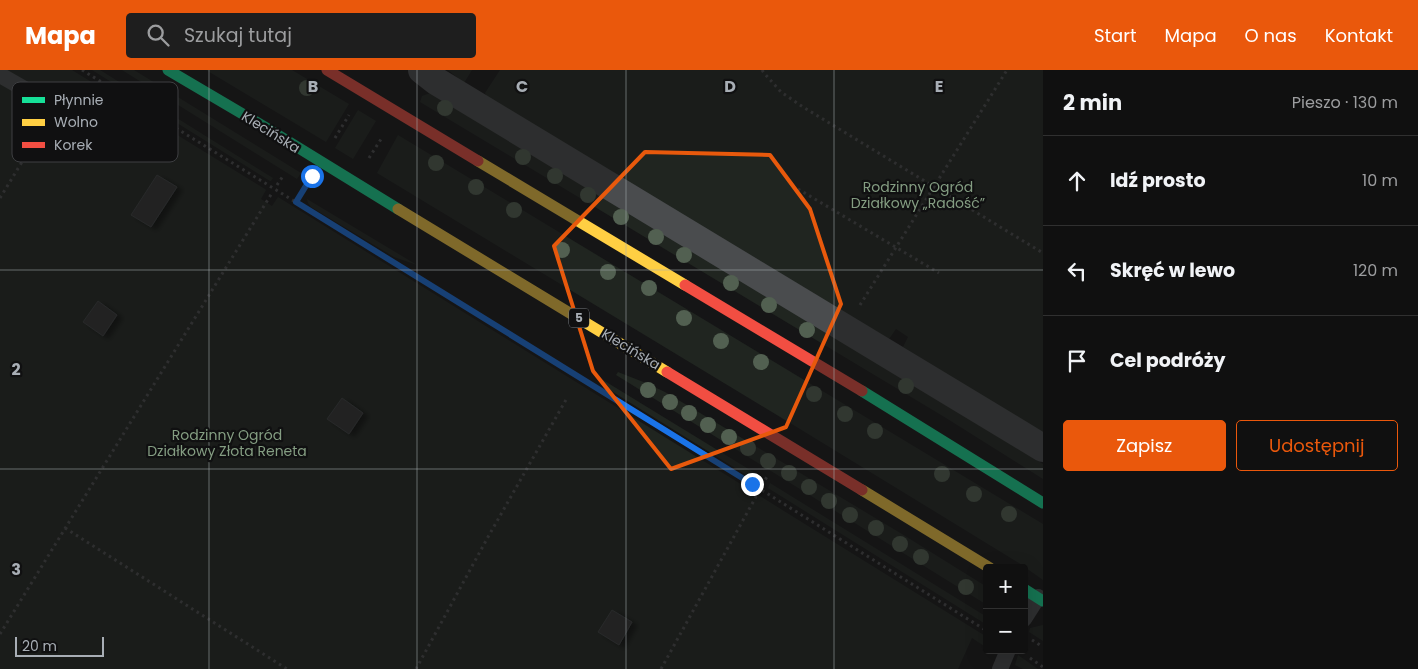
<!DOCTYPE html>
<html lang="pl">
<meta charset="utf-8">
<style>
:root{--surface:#101010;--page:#1e1e1e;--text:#f1f3f6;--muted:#9c9d9f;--line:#303030;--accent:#ea580c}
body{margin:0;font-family:Poppins,sans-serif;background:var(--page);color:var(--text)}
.controls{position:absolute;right:15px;bottom:15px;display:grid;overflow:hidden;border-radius:5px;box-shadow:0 5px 20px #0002}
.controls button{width:45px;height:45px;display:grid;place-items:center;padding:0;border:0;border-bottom:1px solid var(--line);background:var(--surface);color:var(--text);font:25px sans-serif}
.scale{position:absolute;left:15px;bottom:12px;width:89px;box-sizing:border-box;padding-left:5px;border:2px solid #a8aeb5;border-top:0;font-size:14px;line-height:18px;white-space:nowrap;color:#a8aeb5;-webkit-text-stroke:4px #101011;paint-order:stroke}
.stop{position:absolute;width:15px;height:15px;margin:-11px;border:4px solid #1a73e8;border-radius:50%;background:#fff}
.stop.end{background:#1a73e8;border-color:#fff;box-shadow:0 1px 5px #0008}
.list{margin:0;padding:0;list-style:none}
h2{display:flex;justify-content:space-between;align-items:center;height:65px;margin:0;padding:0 20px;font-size:21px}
h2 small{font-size:16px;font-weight:400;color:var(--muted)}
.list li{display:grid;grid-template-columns:32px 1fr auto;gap:15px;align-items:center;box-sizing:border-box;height:90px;padding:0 20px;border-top:1px solid var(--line)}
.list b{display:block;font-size:19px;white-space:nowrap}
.list em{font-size:16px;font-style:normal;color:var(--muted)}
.actions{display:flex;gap:10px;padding:15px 20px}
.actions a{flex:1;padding:11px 0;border:1px solid var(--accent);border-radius:5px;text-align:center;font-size:18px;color:var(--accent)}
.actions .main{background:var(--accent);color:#fff}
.icon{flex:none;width:28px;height:28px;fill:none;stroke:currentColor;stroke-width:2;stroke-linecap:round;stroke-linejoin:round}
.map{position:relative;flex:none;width:1043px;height:599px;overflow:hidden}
header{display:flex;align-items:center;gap:30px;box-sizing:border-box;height:70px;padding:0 25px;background:var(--accent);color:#fff}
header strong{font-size:24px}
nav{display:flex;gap:28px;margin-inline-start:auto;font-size:18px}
.search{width:350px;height:45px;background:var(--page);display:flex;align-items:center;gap:12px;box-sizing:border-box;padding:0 18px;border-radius:5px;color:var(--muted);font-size:19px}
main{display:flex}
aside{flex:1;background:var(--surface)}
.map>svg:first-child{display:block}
</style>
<header>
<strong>Mapa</strong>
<div class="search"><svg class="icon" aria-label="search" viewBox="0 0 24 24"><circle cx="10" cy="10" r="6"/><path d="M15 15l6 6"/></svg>Szukaj tutaj</div>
<nav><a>Start</a><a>Mapa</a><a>O nas</a><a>Kontakt</a></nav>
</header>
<main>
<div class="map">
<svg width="1043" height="599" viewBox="0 0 1043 599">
<defs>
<filter id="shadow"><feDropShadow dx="5.5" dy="3" stdDeviation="2.5" flood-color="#0009"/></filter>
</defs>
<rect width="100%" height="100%" fill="#151516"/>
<path fill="#202520" d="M0 0H72L265 119 266 120 261 129 272 136 278 127 987 567V578L972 568 958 599H0Z
M92 0H100L273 108 271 111H270Z
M122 0H134L301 103 297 109Z
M206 0H292L349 34 326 72Z
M448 0H472L464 13Z
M500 0H1043V364L903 277 908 267 896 259 889 269 487 27 485 23Z
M433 22 1043 394V409L946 348 420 32 422 26Z
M358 40 376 51 353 89 335 78Z
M398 65 1043 454V510L1019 493 795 356 377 103Z
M307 129 417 195 394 187 311 137 308 133Z
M618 302 646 313 665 322 902 464 987 517V535L616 305Z
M603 310 760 406 756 411 600 314Z
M770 413 987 547V555L768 418Z
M1043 555V571L1029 562 1030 558Z
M1018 585 1038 599H1023L1015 595Z"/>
<path fill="#313233" stroke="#3e4042" filter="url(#shadow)" d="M157 105 177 117 151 157 131 145Z
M98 231 117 245 103 266 83 252Z
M342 328 363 343 349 364 327 349Z
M612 540 632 552 619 575 598 562Z"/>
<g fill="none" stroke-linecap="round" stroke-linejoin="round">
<path stroke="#4c4d4f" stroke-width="3" stroke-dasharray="2.5 4" stroke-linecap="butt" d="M82 0 760 419 987 561
M762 0 764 3 781 22 803 37 1043 183
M335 68 349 45
M369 88 383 66
M277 115 283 106
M798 119 939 203
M0 128 44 56
M296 132 306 116
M860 235 1007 0
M762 415 768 405
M65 458 287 599
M0 564 272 123
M1032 570 1043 577
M1030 588 1043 597
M416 599 488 467 567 328
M661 599 758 423"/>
<path stroke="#4a4c4e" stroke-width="16" d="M0 5 56 37
M1024 549 1038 527
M1000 599 1008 580"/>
<path stroke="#4a4c4e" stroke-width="28" d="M422 0 436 11 1043 378"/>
<path stroke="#16e098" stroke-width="11" d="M168 0 268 59 398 139
M862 321 1043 433
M1024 519 1043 531"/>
<path stroke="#ffcf43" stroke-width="11" d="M478 91 685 215
M398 139 667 302
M862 420 990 498"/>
<path stroke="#f24e42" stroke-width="11" d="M327 0 478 91
M685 215 862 321
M667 302 862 420"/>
</g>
<g fill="#526051">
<circle cx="307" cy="18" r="8"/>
<circle cx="445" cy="38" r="8"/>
<circle cx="523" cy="87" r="8"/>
<circle cx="436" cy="93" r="8"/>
<circle cx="555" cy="106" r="8"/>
<circle cx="476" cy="117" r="8"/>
<circle cx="588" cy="125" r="8"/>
<circle cx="514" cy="140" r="8"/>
<circle cx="621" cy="147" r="8"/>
<circle cx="656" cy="167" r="8"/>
<circle cx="562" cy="180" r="8"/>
<circle cx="684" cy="185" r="8"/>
<circle cx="608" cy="202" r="8"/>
<circle cx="731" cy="213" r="8"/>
<circle cx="649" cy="218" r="8"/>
<circle cx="769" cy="235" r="8"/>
<circle cx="684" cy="248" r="8"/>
<circle cx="807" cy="260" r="8"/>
<circle cx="721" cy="271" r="8"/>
<circle cx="761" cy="292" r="8"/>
<circle cx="906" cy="316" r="8"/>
<circle cx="648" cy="320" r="8"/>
<circle cx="814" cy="324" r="8"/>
<circle cx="670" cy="332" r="8"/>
<circle cx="689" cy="343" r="8"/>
<circle cx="845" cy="344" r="8"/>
<circle cx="708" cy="355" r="8"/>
<circle cx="875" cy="361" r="8"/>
<circle cx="729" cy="367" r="8"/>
<circle cx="748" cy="378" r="8"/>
<circle cx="768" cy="391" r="8"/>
<circle cx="789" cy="403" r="8"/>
<circle cx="942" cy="404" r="8"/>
<circle cx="809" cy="417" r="8"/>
<circle cx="974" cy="424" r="8"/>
<circle cx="829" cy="431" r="8"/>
<circle cx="1009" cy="444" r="8"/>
<circle cx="850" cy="445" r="8"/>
<circle cx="876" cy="458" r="8"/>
<circle cx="900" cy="474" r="8"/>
<circle cx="921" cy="487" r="8"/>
<circle cx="966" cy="517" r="8"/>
</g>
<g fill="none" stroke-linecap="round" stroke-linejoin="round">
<path stroke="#1a73e8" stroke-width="6" d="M312 106 296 132 752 414"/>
</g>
<path d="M0 0H1043V599H0ZM645 82 770 85 810 139 841 234 786 357 671 399 593 301 554 176Z" fill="#151516" fill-opacity=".55" fill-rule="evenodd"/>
<path fill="none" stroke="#e8590c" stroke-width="4" stroke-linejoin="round" d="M645 82 770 85 810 139 841 234 786 357 671 399 593 301 554 176Z"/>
<path fill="none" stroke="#a8aeb5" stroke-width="1" stroke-opacity="0.55" d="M209 0V599M417 0V599M626 0V599M834 0V599M0 200H1043M0 399H1043"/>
<g text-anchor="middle" stroke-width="4.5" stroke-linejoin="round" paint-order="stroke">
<rect fill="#101011" stroke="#7a7f84" stroke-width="1" x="569" y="238.5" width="20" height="19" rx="4"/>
<g font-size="12" font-weight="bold" fill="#a8aeb5">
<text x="579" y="252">5</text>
</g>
<g font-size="14" fill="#a8aeb5" stroke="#101011">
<text transform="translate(271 62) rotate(32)" y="5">Klecińska</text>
<text transform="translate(631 279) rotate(31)" y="5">Klecińska</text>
</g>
<g font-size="14" fill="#849d82" stroke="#101011">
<text x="918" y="122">Rodzinny Ogród<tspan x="918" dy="16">Działkowy „Radość”</tspan></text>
<text x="227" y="370">Rodzinny Ogród<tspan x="227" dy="16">Działkowy Złota Reneta</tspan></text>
</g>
</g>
<rect x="12" y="12" width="166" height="80" rx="8" fill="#101011" stroke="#3e3f42" stroke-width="1"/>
<rect x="22" y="27" width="23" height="6" fill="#16e098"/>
<rect x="22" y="49" width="23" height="7" fill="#ffcf43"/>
<rect x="22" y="72" width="23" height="6" fill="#f24e42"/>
<g font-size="14" fill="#a8aeb5">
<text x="54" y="35">Płynnie</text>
<text x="54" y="57">Wolno</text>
<text x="54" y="80">Korek</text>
</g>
<g font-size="16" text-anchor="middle" font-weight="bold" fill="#a8aeb5" stroke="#101011" stroke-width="4.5" stroke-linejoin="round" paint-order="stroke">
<text x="313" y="22">B</text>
<text x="522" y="22">C</text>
<text x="730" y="22">D</text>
<text x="939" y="22">E</text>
<text x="16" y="305">2</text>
<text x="16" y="505">3</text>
</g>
</svg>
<div class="controls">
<button>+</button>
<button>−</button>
</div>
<div class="scale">20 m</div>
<div class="stop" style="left:312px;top:106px"></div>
<div class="stop end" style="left:752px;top:414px"></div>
</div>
<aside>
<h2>2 min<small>Pieszo · 130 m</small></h2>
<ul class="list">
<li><svg class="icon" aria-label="ahead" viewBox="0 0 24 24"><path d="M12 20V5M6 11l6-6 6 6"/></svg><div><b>Idź prosto</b></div><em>10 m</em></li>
<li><svg class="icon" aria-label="left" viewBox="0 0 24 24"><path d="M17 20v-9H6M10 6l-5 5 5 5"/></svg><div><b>Skręć w lewo</b></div><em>120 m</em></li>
<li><svg class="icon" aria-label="arrive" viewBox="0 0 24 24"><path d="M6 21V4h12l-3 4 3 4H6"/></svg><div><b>Cel podróży</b></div></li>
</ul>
<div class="actions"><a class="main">Zapisz</a><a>Udostępnij</a></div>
</aside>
</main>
